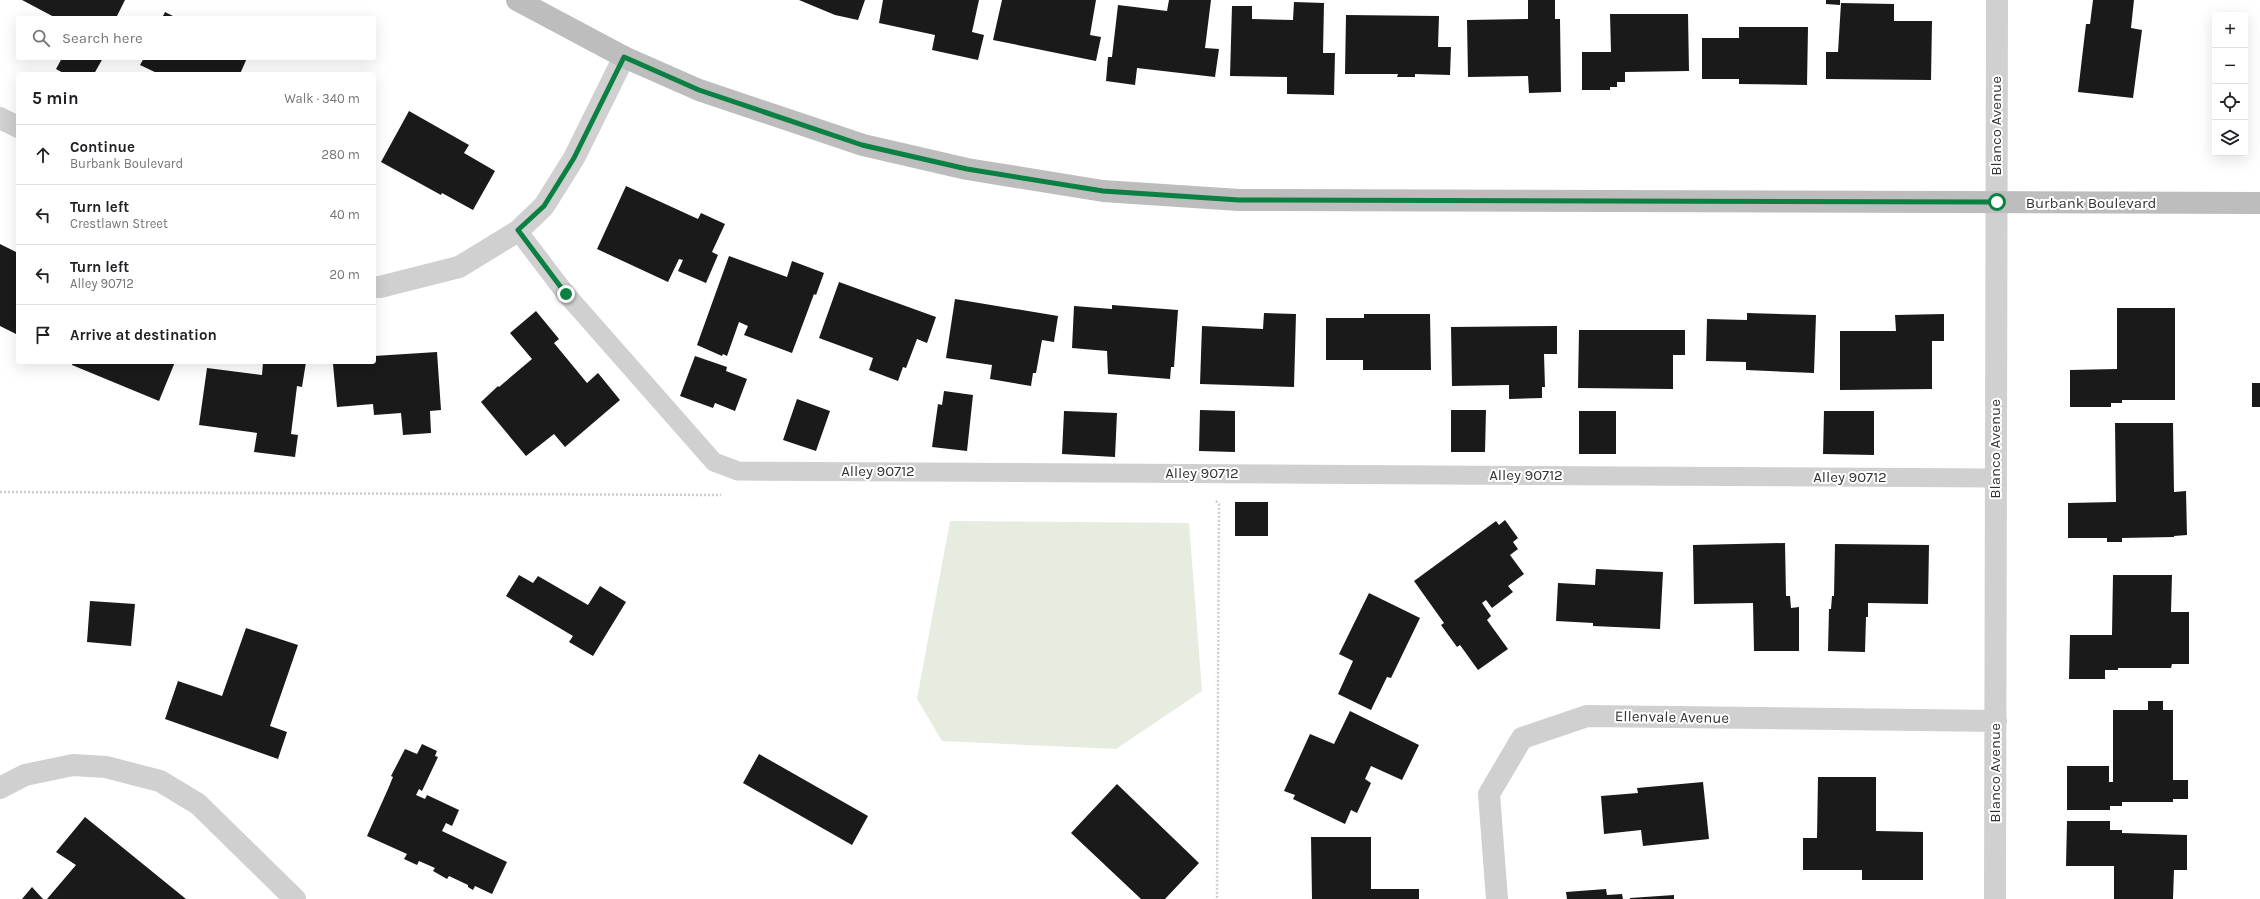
<!DOCTYPE html>
<meta charset="utf-8">
<style>
:root{--surface:#fff;--page:#f2f2f2;--text:#202124;--muted:#757577;--line:#e0e0e0}
body{margin:0;font-family:Karla,sans-serif;background:var(--page);color:var(--text)}
.controls{position:absolute;right:12px;top:12px;display:grid;overflow:hidden;border-radius:4px;box-shadow:0 4px 16px #0002}
.controls button{width:36px;height:36px;display:grid;place-items:center;padding:0;border:0;border-bottom:1px solid var(--line);background:var(--surface);color:var(--text);font:20px sans-serif}
.stop{position:absolute;width:12px;height:12px;margin:-9px;border:3px solid #0b8043;border-radius:50%;background:#fff}
.stop.end{background:#0b8043;border-color:#fff;box-shadow:0 1px 4px #0008}
.list{margin:0;padding:0;list-style:none}
h2{display:flex;justify-content:space-between;align-items:center;height:52px;margin:0;padding:0 16px;font-size:17px}
h2 small{font-size:13px;font-weight:400;color:var(--muted)}
.list li{display:grid;grid-template-columns:26px 1fr auto;gap:12px;align-items:center;box-sizing:border-box;height:60px;padding:0 16px;border-top:1px solid var(--line)}
.list b{display:block;font-size:15px;white-space:nowrap}
.list p{margin:0;font-size:13px;white-space:nowrap;color:var(--muted)}
.list em{font-size:13px;font-style:normal;color:var(--muted)}
.icon{flex:none;width:22px;height:22px;fill:none;stroke:currentColor;stroke-width:2;stroke-linecap:round;stroke-linejoin:round}
.map{position:relative;flex:none;width:2260px;height:899px;overflow:hidden}
.search{position:absolute;background:var(--surface);box-shadow:0 4px 16px #0002;left:16px;top:16px;width:360px;height:44px;display:flex;align-items:center;gap:10px;box-sizing:border-box;padding:0 14px;border-radius:4px;color:var(--muted);font-size:15px}
.panel{position:absolute;background:var(--surface);box-shadow:0 4px 16px #0002;left:16px;top:72px;width:360px;height:292px;border-radius:4px}
.map>svg:first-child{display:block}
</style>
<div class="map">
<svg width="2260" height="899" viewBox="0 0 2260 899">
<rect width="100%" height="100%" fill="#fff"/>
<path fill="#e6ecdf" d="M950 521 1189 523 1202 691 1116 749 942 741 917 699Z"/>
<path fill="#1a1a1a" d="M22 0H125L116 18H56Z
M799 0H865L858 20 835 15Z
M883 0H979L972 32 984 35 978 60 932 50 935 35 879 23Z
M1002 0H1096L1090 35 1101 37 1096 61 993 40Z
M1169 0H1211L1205 48 1219 49 1215 77 1137 68 1135 85 1106 81 1108 57H1112L1118 5 1167 11Z
M1528 0H1555V19H1560L1561 92 1529 93 1528 76 1468 77 1467 20 1528 19Z
M1826 0H1840V5L1826 4Z
M2093 0H2134L2131 28 2142 30 2133 98 2078 92 2086 24H2090Z
M1294 2 1324 3 1323 53H1335L1334 95 1287 94V77L1230 76 1232 6H1252V19L1293 20Z
M1841 3 1894 4V21H1932L1931 80 1826 79V52H1838Z
M165 12 177 18H162Z
M1610 14H1688L1689 71 1625 72V82H1617V87H1610V90H1582V52H1611Z
M1346 15 1439 16 1438 47H1451L1450 75 1415 74V77H1397L1398 74H1345Z
M1739 27H1808L1807 85 1739 84V79H1702V38H1739Z
M62 58H103L94 74H65L56 69Z
M144 58H247L240 74H159L140 65Z
M409 111 469 145 464 153 495 171 473 210 442 193 441 195 381 162Z
M626 186 698 219 701 213 725 224 712 252 718 255 706 283 678 271 683 260 679 259 668 282 597 249Z
M0 244 18 253V335L0 326Z
M729 256 787 277 792 261 824 273 816 295 814 294 792 353 744 335 748 326 739 322 727 356 723 354 722 356 697 345Z
M839 282 936 317 927 343 917 339 906 368 903 367 898 381 869 370 873 358 819 338Z
M955 299 1058 316 1054 342 1042 340 1036 373H1033L1031 386 990 379 992 365 946 358Z
M1112 305 1178 310 1174 367H1171L1170 379 1108 374 1107 351 1072 348 1074 306 1112 309Z
M2117 308H2175V400H2122V403H2111V407H2070V370L2117 369Z
M536 311 559 339 554 343 587 383 598 373 620 400 565 447 554 434 526 456 481 402 498 386 499 387 532 359 510 333Z
M1264 313 1296 314 1294 387 1200 384 1202 326 1263 329Z
M1747 313 1816 315 1814 373 1746 370V362L1706 361 1707 319 1747 320Z
M1364 314H1430L1431 370H1363V360H1326V318H1364Z
M1944 314V341H1932V389L1840 390V331H1896L1895 315Z
M1557 326V354H1544L1545 387H1542V398L1509 399V385L1452 386 1451 327Z
M1579 330H1685V355H1673V389L1578 388Z
M437 352 441 410 430 411 431 433 403 435 401 413 374 415 373 404 337 407 333 364 374 362V356Z
M695 356 727 367 726 371 747 379 735 411 715 403 713 408 680 396Z
M73 362H175L159 401 72 365Z
M263 362H306L302 387 297 386 291 434 298 435 295 457 254 452 257 433 199 425 207 368 262 375Z
M2252 383H2260V407H2252Z
M944 391 973 395 967 451 932 447 938 404 942 405Z
M797 399 830 411 816 451 783 440Z
M1200 410 1235 411V452L1199 451Z
M1451 410H1486L1485 452H1451Z
M1064 411 1117 413 1115 457 1062 454Z
M1579 411H1616V454H1579Z
M1824 411H1874V455L1823 454Z
M2115 423H2173L2174 492 2186 491 2187 535 2174 536V537L2122 538V542H2107V538H2068V503L2116 502Z
M1235 502H1268V536H1235Z
M1505 520 1518 538 1513 542 1518 549 1510 555 1524 574 1508 586 1513 592 1492 608 1486 600 1482 603 1491 616 1487 620 1508 649 1478 670 1460 645 1457 647 1441 625 1444 623 1414 581 1496 521 1499 525Z
M1785 543 1786 596H1790L1791 608 1799 607V651H1754L1753 603 1694 604 1693 545Z
M1835 544 1929 545 1928 604 1868 603V617H1866L1865 652 1828 651 1829 609H1831L1832 596H1834Z
M1596 569 1663 572 1660 629 1593 626V623L1556 621 1558 583 1595 585Z
M519 575 533 583 538 576 588 605 600 586 626 602 593 656 569 642 573 636 506 596Z
M2113 575H2172L2171 612H2189V664H2172L2171 668H2118V670H2105V679H2069L2070 635H2112Z
M1369 593 1420 618 1391 678 1387 677 1371 710 1338 694 1353 661 1339 654Z
M90 601 135 604 131 646 87 642Z
M246 628 298 645 270 726 287 732 278 759 165 719 178 681 222 696Z
M2148 701H2163V710H2173V780H2188V799H2173V802H2122V806H2110V810H2067V766H2109V782H2113V710H2148Z
M1350 711 1419 745 1402 780 1371 766 1365 779 1371 783 1357 813 1351 810 1345 824 1293 799 1295 795 1284 791 1310 734 1334 744Z
M422 744 437 751 435 756 438 757 422 791 419 789 416 795 425 799 427 795 459 810 452 826 446 823 442 831 507 862 492 894 475 886 473 890 468 887V885L449 876 447 879 433 871 435 868 419 861 417 865 404 859 407 854 367 836 388 789 393 777 391 776 405 749 417 754Z
M759 754 868 816 852 845 743 783Z
M1818 777H1876V831L1923 832V880H1862V870H1803V838H1817Z
M1703 782 1709 839 1643 846 1641 830 1604 834 1601 796 1638 793 1637 788Z
M1117 784 1199 863 1165 899H1141L1071 833Z
M85 817 186 899H47L76 865 56 852Z
M2067 821H2110V830H2122V833L2187 835V870H2174L2173 899H2114V866H2066Z
M1311 837H1371V889H1419V899H1312Z
M32 887 43 899H22Z
M1606 889 1607 895 1622 894 1623 899H1567L1566 892Z
M1674 895V899H1630V898Z"/>
<g fill="none" stroke-linecap="round" stroke-linejoin="round">
<path stroke="#cdcdcd" stroke-width="2.5" stroke-dasharray="2 2" stroke-linecap="butt" d="M0 492 721 495
M1216 501 1219 504 1217 899"/>
<path stroke="#d0d0d0" stroke-width="19" d="M518 231 566 294 714 462 738 471 1995 478"/>
<path stroke="#d0d0d0" stroke-width="22" d="M0 118 18 127
M374 287H380L459 267 518 231 544 206 574 158 624 57
M0 788 25 775 73 765 106 767 160 781 198 804 295 899
M1497 899 1489 794 1522 738 1587 716 1996 721
M1995 899 1997 0"/>
<path stroke="#bdbdbd" stroke-width="22" d="M517 0 624 57 699 90 863 145 967 169 1103 191 1239 200 2260 203"/>
</g>
<g fill="none" stroke-linecap="round" stroke-linejoin="round">
<path stroke="#0b8043" stroke-width="5" d="M566 294 518 230 544 206 574 158 624 57 699 90 862 145 967 169 1103 191 1239 200 1997 202"/>
</g>
<g text-anchor="middle" stroke-width="4" stroke-linejoin="round" paint-order="stroke">
<g font-size="15" fill="#333" stroke="#fff">
<text transform="translate(1996 126) rotate(-90)" y="5">Blanco Avenue</text>
<text x="2091" y="208">Burbank Boulevard</text>
<text transform="translate(1995 449) rotate(-90)" y="5">Blanco Avenue</text>
<text x="878" y="476">Alley 90712</text>
<text x="1202" y="478">Alley 90712</text>
<text x="1526" y="480">Alley 90712</text>
<text x="1850" y="482">Alley 90712</text>
<text transform="translate(1672 717) rotate(1)" y="5">Ellenvale Avenue</text>
<text transform="translate(1995 773) rotate(-90)" y="5">Blanco Avenue</text>
</g>
</g>
</svg>
<div class="controls">
<button>+</button>
<button>−</button>
<button><svg class="icon" aria-label="locate" viewBox="0 0 24 24"><circle cx="12" cy="12" r="6"/><path d="M12 2v4M12 18v4M2 12h4M18 12h4"/></svg></button>
<button><svg class="icon" aria-label="layers" viewBox="0 0 24 24"><path d="M12 4l9 5-9 5-9-5zM3 14l9 5 9-5"/></svg></button>
</div>
<div class="stop" style="left:1997px;top:202px"></div>
<div class="stop end" style="left:566px;top:294px"></div>
<div class="search"><svg class="icon" aria-label="search" viewBox="0 0 24 24"><circle cx="10" cy="10" r="6"/><path d="M15 15l6 6"/></svg>Search here</div>
<section class="panel">
<h2>5 min<small>Walk · 340 m</small></h2>
<ul class="list">
<li><svg class="icon" aria-label="ahead" viewBox="0 0 24 24"><path d="M12 20V5M6 11l6-6 6 6"/></svg><div><b>Continue</b><p>Burbank Boulevard</p></div><em>280 m</em></li>
<li><svg class="icon" aria-label="left" viewBox="0 0 24 24"><path d="M17 20v-9H6M10 6l-5 5 5 5"/></svg><div><b>Turn left</b><p>Crestlawn Street</p></div><em>40 m</em></li>
<li><svg class="icon" aria-label="left" viewBox="0 0 24 24"><path d="M17 20v-9H6M10 6l-5 5 5 5"/></svg><div><b>Turn left</b><p>Alley 90712</p></div><em>20 m</em></li>
<li><svg class="icon" aria-label="arrive" viewBox="0 0 24 24"><path d="M6 21V4h12l-3 4 3 4H6"/></svg><div><b>Arrive at destination</b></div></li>
</ul>
</section>
</div>
